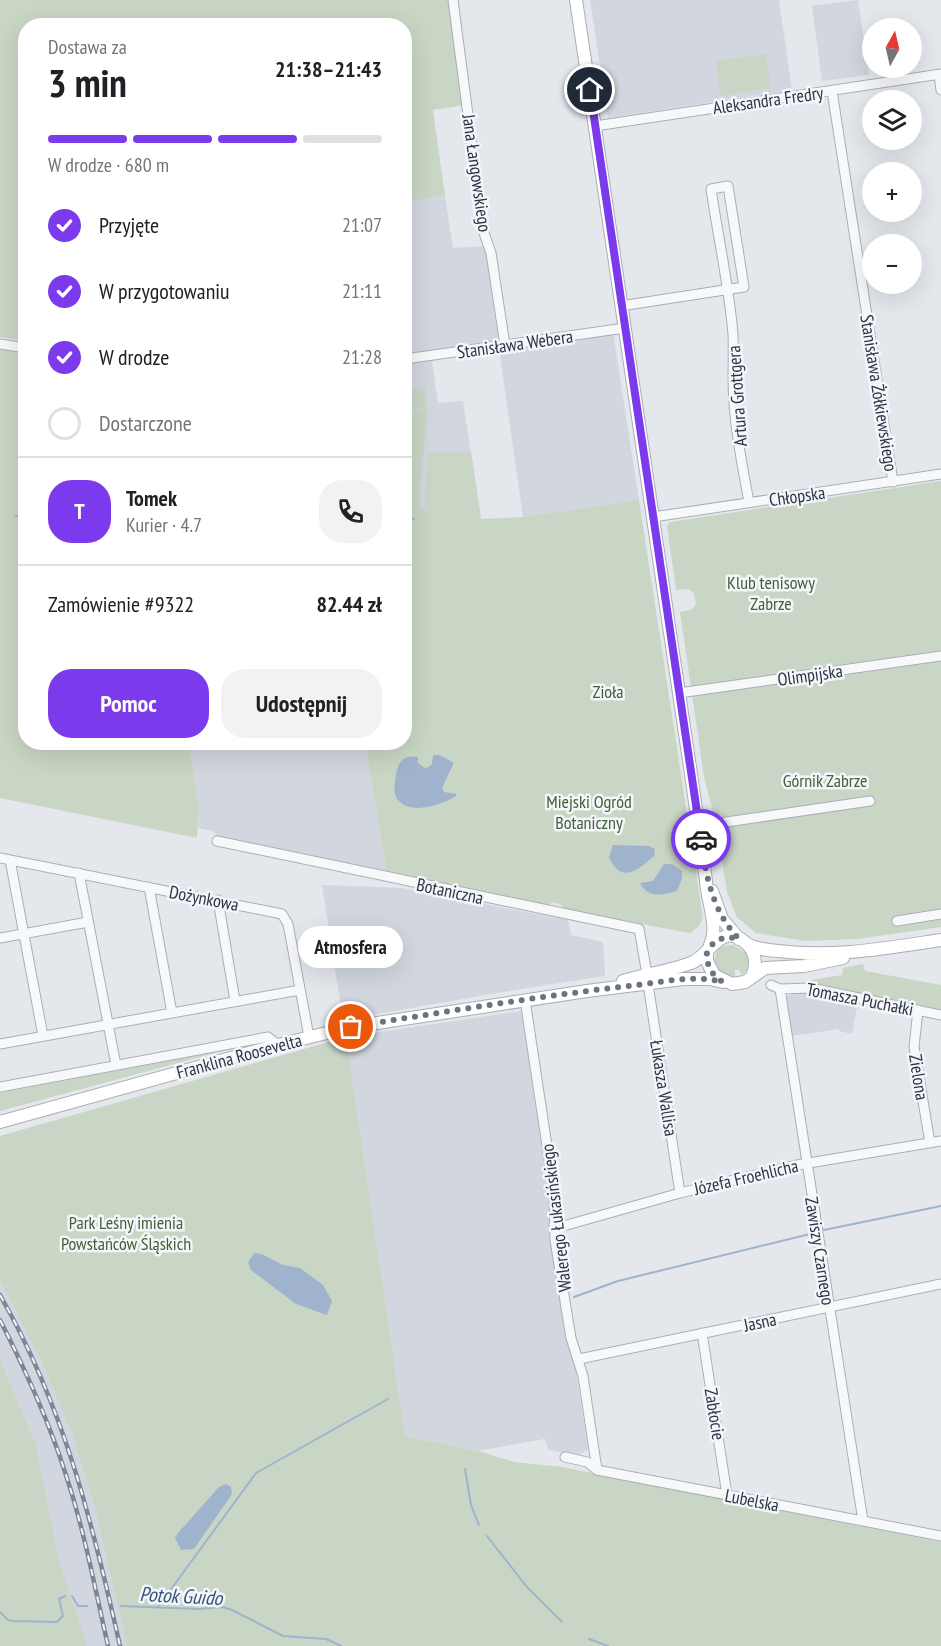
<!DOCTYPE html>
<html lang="pl">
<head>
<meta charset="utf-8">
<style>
	body { margin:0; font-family:"PT Sans Narrow",sans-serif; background:#f2f2f2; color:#202124; height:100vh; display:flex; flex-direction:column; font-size:22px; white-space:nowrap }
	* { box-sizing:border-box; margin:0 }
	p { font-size:20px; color:#757577 }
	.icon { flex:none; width:33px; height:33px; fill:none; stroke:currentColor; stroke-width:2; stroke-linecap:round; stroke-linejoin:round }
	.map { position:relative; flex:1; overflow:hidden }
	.details { position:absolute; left:18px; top:18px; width:394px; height:732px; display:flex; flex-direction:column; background:#fff; border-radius:24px; box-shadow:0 6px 24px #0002 }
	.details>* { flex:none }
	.needle { width:39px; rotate:8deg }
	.tools { position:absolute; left:862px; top:18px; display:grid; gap:12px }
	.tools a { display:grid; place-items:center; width:60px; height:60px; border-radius:50%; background:#fff; box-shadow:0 6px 24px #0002; font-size:30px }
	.pin { position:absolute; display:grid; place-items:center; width:51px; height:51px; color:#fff; margin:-26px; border:3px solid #fff; border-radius:50%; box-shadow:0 2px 6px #0007 }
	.courier { position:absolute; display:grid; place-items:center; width:60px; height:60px; margin:-30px; border:4px solid #7c3aed; border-radius:50%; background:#fff; color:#222; box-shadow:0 2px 8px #0007 }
	.bubble { position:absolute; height:42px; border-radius:21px; background:#fff; box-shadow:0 6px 24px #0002; font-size:20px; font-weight:600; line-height:42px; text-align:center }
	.overview em { font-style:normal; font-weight:600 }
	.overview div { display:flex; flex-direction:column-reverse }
	.overview { display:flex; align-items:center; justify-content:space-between; height:102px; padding:0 30px }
	h1 { font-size:39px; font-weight:600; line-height:45px }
	.bar { display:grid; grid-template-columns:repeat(4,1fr); gap:9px 6px; align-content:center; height:72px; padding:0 30px }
	.bar i { height:8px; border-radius:4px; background:#e0e0e0 }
	.bar .active { background:#7c3aed }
	.bar p { grid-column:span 4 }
	.line { display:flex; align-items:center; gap:15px; padding:0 30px; border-top:2px solid #e0e0e0 }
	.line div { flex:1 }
	.round { display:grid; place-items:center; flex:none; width:63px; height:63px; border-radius:24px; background:#f2f2f2 }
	ol { padding:0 30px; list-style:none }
	li { display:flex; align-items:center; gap:18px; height:66px }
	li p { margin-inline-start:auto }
	li .icon { padding:6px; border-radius:50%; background:#7c3aed; color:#fff; stroke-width:4 }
	li:last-child { color:#757577 }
	li i { width:33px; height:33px; border:3px solid #e0e0e0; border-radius:50% }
	.primary-button { display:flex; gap:12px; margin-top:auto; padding:12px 30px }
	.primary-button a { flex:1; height:69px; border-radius:24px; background:#7c3aed; color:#fff; font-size:24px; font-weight:600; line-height:69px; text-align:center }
	.primary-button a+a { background:#f2f2f2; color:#202124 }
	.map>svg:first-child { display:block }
</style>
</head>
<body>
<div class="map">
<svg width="941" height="1646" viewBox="0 0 941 1646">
	<rect width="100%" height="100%" fill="#e4e7ec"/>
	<!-- built -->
	<path fill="#d2d6de" d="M590 0H779L792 90 608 118Z
		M858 0 869 75 822 81 812 6Z
		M445 196 453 248 487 246 503 342 405 355V202Z
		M613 333 639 500 523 517 499 349Z
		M437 357 432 362 438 403 463 401 481 519 405 509V363Z
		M189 743H365L387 875 220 839 213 831 198 828 199 809Z
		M322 885 402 888 568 920 571 935 603 942 605 976 515 990 343 1020Z
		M806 992 858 1002 852 1034 839 1031V1029L792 1036 786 996Z
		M521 1011 588 1449 579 1455 549 1450 544 1439 478 1451 405 1436 346 1037Z
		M0 1280 43 1365 72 1434 95 1508 127 1646H87L59 1560 36 1444 0 1359Z"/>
	<!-- green -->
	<path fill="#c9d6c5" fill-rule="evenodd" d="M0 0H449L465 105 433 110 445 196 405 202V26H26L25 341 0 337Z
		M766 54 771 88 721 96 716 61Z
		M0 349 25 352 26 742 189 743 199 809 197 838 0 798Z
		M405 363H408L412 390 426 388V405L405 414Z
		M427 408C427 442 418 475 420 509H425L428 453 471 452 481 519 523 517 639 500 703 918 699 926 690 933 566 910C559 902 555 901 545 906L387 875 365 743 405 742V699L410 701V695L405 684V416Z
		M941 481V927L857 939 805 941 756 933 737 917 727 892 716 823 704 777 680 612 691 610 696 604 694 593 688 589 676 590 667 526 670 522Z
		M733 945 749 954V969L742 975 739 970H735V977L717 972C712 957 715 944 733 945Z
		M863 964 865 971 941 985V1011L808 985 811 980 842 975 843 968Z
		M346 1037 405 1436 478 1451 514 1462 562 1467 941 1542V1646H127L95 1508 72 1434 43 1365 0 1280V1136ZM262 1254 283 1265 309 1308 296 1304 289 1297Z
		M246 1046 215 1053 0 1111V1093Z
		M0 1359 36 1444 59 1560 87 1646H0Z"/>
	<!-- water -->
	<path fill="#9fb4cc" d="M433 755H439L453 762V765L442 788 444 792 456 794V796C442 805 407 817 396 797 394 793 394 788 395 783 396 769 399 753 418 757V763L425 768 429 767 432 764Z
		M613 845 649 846 655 849 654 856C638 870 621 885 609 857Z
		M664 864H672L682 871V879L677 891C663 895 648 899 640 883L653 881Z
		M254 1253 262 1254 283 1265 300 1268 323 1285 332 1301 327 1315 296 1304 251 1270 248 1262Z
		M226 1484 231 1487 232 1494 194 1549 181 1550 175 1538 178 1533 219 1487Z"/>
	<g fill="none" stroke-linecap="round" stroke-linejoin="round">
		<!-- stream -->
		<path stroke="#9fb4cc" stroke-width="2" d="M16 516 26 515
			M405 518 414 519
			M824 1230 941 1206
			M574 1297 618 1281 810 1234
			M465 1469 471 1505 479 1525
			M487 1536 527 1587 562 1622
			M72 1596 78 1606H87
			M121 1606 199 1609 222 1607 232 1610 283 1636 326 1639 341 1646
			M158 1607 256 1473 388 1399
			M0 1612 8 1620 14 1621 57 1622 63 1616 59 1599 65 1596
			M589 1639 608 1646"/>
		<defs>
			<path id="street" d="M453 0 483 230 491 253 505 345
				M939 75 941 90
				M832 91 893 482
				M595 126 941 74
				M622 306 627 305C666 299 705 293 744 287L728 186 711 189C718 237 729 286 733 334 734 357 732 380 734 403 736 436 743 470 749 502
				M0 344 26 348
				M405 359 625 328
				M653 517 941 474
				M679 693 941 656
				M713 824 870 801
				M217 841 639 929 647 974
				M0 858 282 914 288 924 309 1037
				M10 860 43 1036
				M79 873 116 1065
				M149 887 172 1013
				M218 900 235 1001
				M897 921 941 914
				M0 938 88 922
				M648 984 680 1193
				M771 985 780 989 863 1521
				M780 989 811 988 941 1015
				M525 1000 554 1192 555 1240 571 1338 583 1376 597 1470
				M918 1010 914 1047 930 1143
				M0 1044 300 990
				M0 1087 268 1037 278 1045
				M554 1225H567L680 1193 797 1165 941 1141
				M702 1333 727 1495
				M579 1359 941 1284
				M565 1457 587 1462 597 1470 941 1536"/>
			<path id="secondary" d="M576 0 691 774 706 881C707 901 719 926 710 945
				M712 891 722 919 739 939
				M747 944C756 949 767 950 778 951 833 958 887 948 941 940
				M707 951V961L714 975 732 984 745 982 765 968 804 966 843 958
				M623 981C645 974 670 971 691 963 711 956 722 917 749 946 757 956 756 966 752 977
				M0 1122 278 1045 351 1027 587 991 683 979H710L723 982"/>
		</defs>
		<!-- street casing -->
		<use href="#street" stroke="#a9aeb7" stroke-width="11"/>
		<!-- secondary casing -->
		<use href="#secondary" stroke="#a9aeb7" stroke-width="14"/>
		<!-- street -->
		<use href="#street" stroke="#f7f8fa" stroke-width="9"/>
		<!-- secondary -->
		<use href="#secondary" stroke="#fff" stroke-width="12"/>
		<defs>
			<path id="rail" d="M0 1295C64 1407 92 1521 120 1646
				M0 1320C25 1369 48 1419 65 1472 84 1529 95 1588 108 1646"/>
		</defs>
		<!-- rail casing -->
		<use href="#rail" stroke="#7d8696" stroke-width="4.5"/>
		<!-- rail -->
		<use href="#rail" stroke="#f4f6f9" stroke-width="2" stroke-dasharray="7" stroke-linecap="butt"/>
	</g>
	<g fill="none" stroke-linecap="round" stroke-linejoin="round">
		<!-- done -->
		<path stroke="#6c737f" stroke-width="6" stroke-dasharray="0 10.8" d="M351 1027C443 1012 535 997 628 986 659 983 692 974 723 982 711 975 706 965 707 951 715 939 725 935 739 939 712 911 706 876 701 839"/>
		<!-- route -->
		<path stroke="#7c3aed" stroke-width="8" d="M590 90 701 839"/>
	</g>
	<g text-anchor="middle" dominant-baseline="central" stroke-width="5" stroke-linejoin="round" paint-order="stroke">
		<!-- street labels -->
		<g font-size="18" fill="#2b3445" stroke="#f4f6f9">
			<text transform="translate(768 100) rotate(-8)">Aleksandra Fredry</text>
			<text transform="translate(477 173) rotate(82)">Jana Łangowskiego</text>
			<text transform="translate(515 344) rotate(-8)">Stanisława Webera</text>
			<text transform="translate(879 393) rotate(81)">Stanisława Żółkiewskiego</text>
			<text transform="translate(737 396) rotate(-94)">Artura Grottgera</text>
			<text transform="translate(797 496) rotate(-8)">Chłopska</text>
			<text transform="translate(810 675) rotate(-8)">Olimpijska</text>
			<text transform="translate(450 891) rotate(12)">Botaniczna</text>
			<text transform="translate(204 898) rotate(11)">Dożynkowa</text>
			<text transform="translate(860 999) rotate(11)">Tomasza Puchałki</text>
			<text transform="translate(239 1056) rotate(-15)">Franklina Roosevelta</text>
			<text transform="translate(919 1077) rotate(81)">Zielona</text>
			<text transform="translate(664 1088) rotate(81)">Łukasza Wallisa</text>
			<text transform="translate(746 1177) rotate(-13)">Józefa Froehlicha</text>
			<text transform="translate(556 1218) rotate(-97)">Walerego Łukasińskiego</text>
			<text transform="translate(820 1251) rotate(81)">Zawiszy Czarnego</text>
			<text transform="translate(760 1322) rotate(-12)">Jasna</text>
			<text transform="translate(715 1414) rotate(81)">Zabłocie</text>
			<text transform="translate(752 1500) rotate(11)">Lubelska</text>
		</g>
		<!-- park labels -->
		<g font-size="18" fill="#3f6138" stroke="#f4f6f9">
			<text x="771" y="582">Klub tenisowy<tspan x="771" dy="21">Zabrze</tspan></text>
			<text x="608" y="691">Zioła</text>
			<text x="825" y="780">Górnik Zabrze</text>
			<text x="589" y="801">Miejski Ogród<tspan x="589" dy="21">Botaniczny</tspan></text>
			<text x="126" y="1222">Park Leśny imienia<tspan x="126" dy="21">Powstańców Śląskich</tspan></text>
		</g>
		<!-- water labels -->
		<g font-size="20" font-style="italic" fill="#34527a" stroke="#f4f6f9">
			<text transform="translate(181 1596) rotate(3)">Potok Guido</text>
		</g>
	</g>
</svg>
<div class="tools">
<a><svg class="needle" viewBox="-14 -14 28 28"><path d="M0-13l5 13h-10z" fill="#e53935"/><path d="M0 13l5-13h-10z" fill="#757577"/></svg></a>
<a><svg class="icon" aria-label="layers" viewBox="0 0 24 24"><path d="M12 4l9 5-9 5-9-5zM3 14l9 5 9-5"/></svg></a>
<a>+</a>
<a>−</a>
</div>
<div class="pin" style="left:351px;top:1027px;background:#ea580c"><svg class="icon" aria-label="bag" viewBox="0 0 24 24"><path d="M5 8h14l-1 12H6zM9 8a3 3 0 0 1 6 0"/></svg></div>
<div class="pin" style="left:590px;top:90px;background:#1f2937"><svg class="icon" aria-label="home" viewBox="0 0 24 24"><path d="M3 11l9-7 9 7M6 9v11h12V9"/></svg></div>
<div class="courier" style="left:701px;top:839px"><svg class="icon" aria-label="car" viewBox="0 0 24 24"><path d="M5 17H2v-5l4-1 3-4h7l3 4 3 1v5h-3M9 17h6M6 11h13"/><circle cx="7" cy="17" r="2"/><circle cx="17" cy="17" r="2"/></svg></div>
<div class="bubble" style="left:298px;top:926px;width:105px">Atmosfera</div>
<section class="details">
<div class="overview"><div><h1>3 min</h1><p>Dostawa za</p></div><em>21:38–21:43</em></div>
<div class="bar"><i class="active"></i><i class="active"></i><i class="active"></i><i></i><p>W drodze · 680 m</p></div>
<ol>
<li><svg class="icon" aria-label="check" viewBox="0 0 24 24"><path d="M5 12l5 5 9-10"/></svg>Przyjęte<p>21:07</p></li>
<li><svg class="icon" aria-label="check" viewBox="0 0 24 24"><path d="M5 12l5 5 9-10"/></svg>W przygotowaniu<p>21:11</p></li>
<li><svg class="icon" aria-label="check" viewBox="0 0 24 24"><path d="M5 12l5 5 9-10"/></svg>W drodze<p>21:28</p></li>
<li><i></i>Dostarczone</li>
</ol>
<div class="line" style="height:108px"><b class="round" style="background:#7c3aed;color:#fff">T</b><div><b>Tomek</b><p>Kurier · 4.7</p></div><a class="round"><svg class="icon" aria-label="phone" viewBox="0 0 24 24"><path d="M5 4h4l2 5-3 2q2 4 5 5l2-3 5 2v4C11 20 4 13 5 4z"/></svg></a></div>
<div class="line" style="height:78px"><div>Zamówienie #9322</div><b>82.44 zł</b></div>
<div class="primary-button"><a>Pomoc</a><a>Udostępnij</a></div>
</section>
</div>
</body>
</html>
